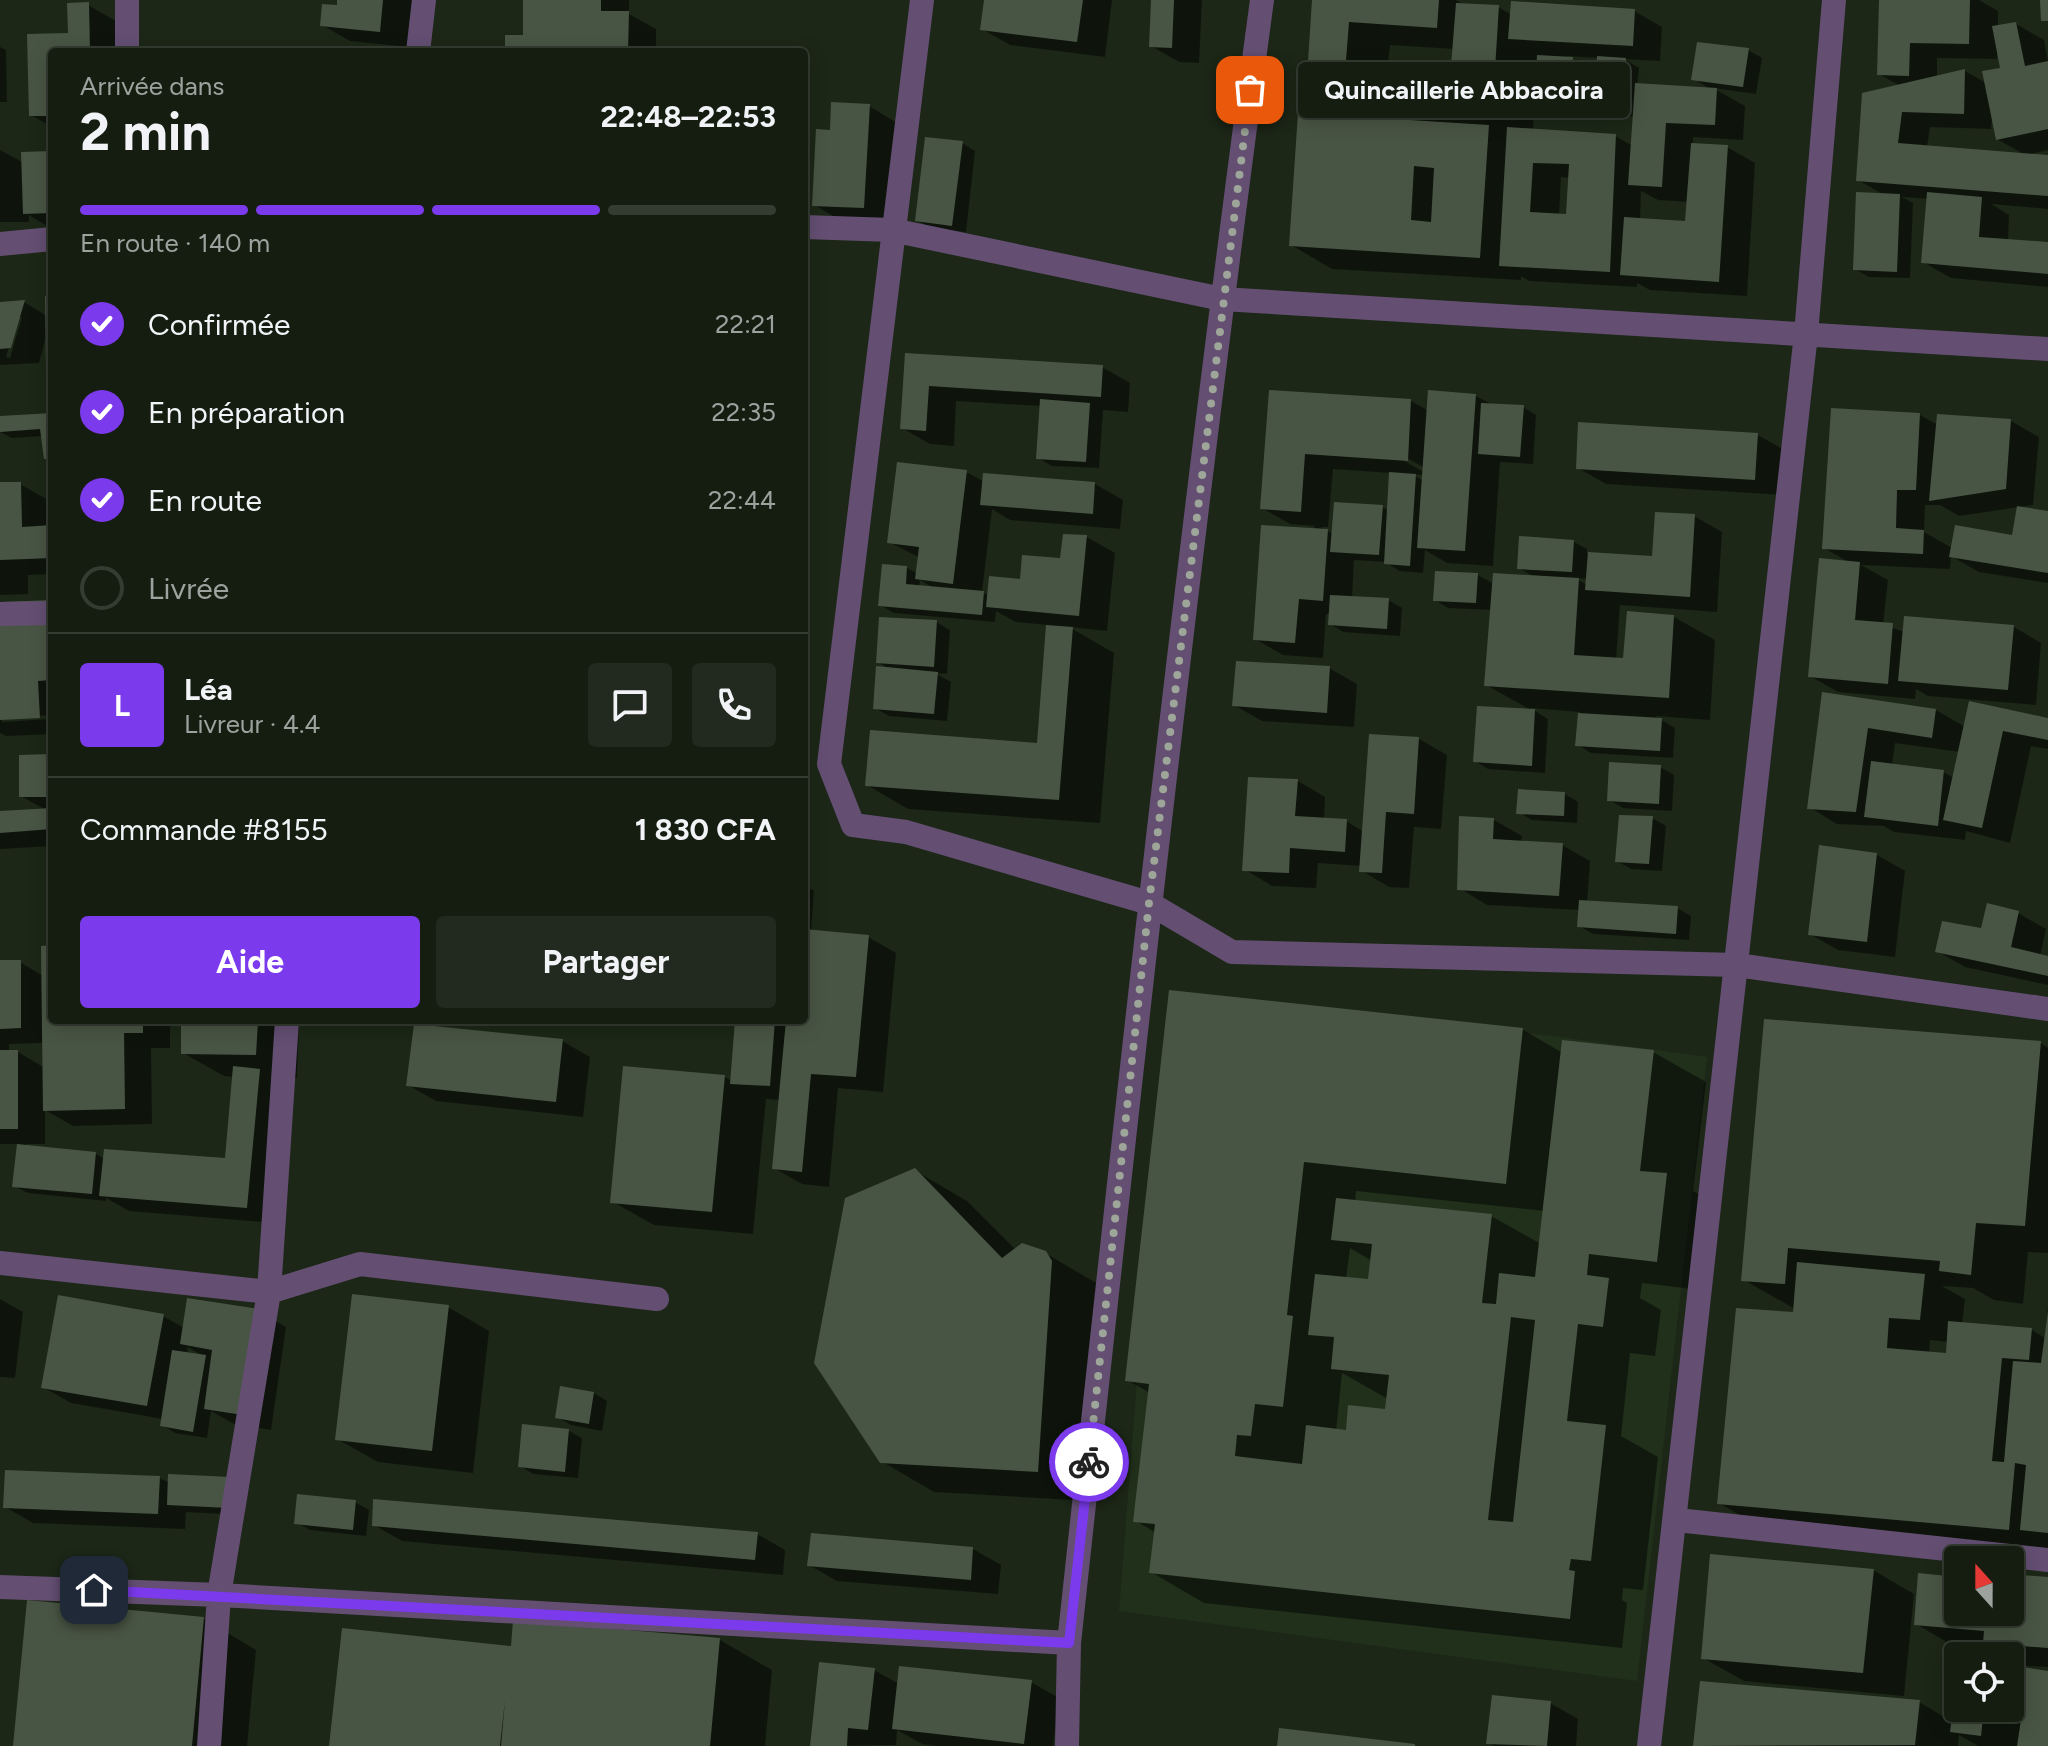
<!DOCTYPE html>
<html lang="fr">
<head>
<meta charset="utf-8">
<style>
	body { margin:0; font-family:Figtree,sans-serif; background:#222a1f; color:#f1f3f6; height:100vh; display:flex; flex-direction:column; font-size:30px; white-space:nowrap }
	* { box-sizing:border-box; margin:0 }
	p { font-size:26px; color:#9da29f }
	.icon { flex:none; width:44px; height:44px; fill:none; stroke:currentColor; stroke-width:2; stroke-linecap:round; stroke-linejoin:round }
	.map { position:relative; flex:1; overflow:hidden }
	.panel { position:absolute; left:48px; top:48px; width:760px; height:976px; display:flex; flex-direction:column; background:#151d11; border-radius:8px; box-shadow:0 4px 20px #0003,0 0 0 2px #343b31 }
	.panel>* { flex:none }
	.needle { width:52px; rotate:339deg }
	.controls { position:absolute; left:1944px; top:1546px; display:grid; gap:16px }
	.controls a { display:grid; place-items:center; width:80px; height:80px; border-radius:8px; background:#151d11; box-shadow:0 4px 20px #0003,0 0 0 2px #343b31; font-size:40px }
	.pin { position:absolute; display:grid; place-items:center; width:68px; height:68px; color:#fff; margin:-34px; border-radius:16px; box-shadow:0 4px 12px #0006 }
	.courier { position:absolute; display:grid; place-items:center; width:80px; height:80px; margin:-40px; border:6px solid #7c3aed; border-radius:50%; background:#fff; color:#222; box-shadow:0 2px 10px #0007 }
	.bubble { position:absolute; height:56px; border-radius:8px; background:#151d11; box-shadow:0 4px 20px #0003,0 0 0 2px #343b31; font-size:26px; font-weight:700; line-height:56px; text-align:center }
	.head em { font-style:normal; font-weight:700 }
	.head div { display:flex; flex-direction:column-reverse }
	.head { display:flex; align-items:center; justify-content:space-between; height:136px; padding:0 32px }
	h1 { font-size:52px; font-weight:700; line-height:60px }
	.bar { display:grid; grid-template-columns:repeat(4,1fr); gap:12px 8px; align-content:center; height:96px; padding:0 32px }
	.bar i { height:10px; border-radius:6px; background:#343b31 }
	.bar .current { background:#7c3aed }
	.bar p { grid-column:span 4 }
	.line { display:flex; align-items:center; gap:20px; padding:0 32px; border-top:2px solid #343b31 }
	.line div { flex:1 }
	.round { display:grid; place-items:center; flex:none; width:84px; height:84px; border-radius:8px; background:#222a1f }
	ol { padding:0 32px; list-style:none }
	li { display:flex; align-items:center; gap:24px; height:88px }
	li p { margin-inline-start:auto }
	li .icon { padding:8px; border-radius:50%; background:#7c3aed; color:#fff; stroke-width:4 }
	li:last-child { color:#9da29f }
	li i { width:44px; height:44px; border:4px solid #343b31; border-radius:50% }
	.cta { display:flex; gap:16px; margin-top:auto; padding:16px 32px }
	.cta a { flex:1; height:92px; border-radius:8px; background:#7c3aed; color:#fff; font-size:32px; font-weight:700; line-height:92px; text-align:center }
	.cta a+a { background:#222a1f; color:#f1f3f6 }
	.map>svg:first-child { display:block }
</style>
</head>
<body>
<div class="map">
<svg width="2048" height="1746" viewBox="0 0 2048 1746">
	<rect width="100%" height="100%" fill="#1c2717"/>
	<!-- built -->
	<path fill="#21301b" d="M1172 999 1553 1036 1707 1057 1637 1681 1119 1611 1166 1010Z"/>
	<!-- shadow -->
	<path fill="#0007" fill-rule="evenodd" d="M339 0H412L408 47 350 41 322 25 338 7Z
		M525 0H629V14L656 29V52H507L525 37Z
		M986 0H1112L1105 57 1010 45 982 29Z
		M1153 0H1202L1199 63 1179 62 1151 46Z
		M1314 0H1456L1465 5 1498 7 1512 15 1634 11 1662 27 1660 61 1624 59 1639 68 1637 85 1712 90 1694 79 1748 50 1762 58 1756 94 1713 88 1745 106 1743 140 1693 137V145L1727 147 1755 163 1747 296 1650 290 1637 283V287L1529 281 1521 276V280L1332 269 1291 245 1326 117 1307 106ZM1390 45 1455 49 1453 68 1388 64ZM1566 56 1599 58 1596 108 1609 115 1635 117 1633 146 1615 136 1533 131 1534 109 1549 118 1583 120 1586 67ZM1561 177 1571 178 1568 216H1559ZM1641 191 1658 200 1689 202 1687 223 1640 220Z
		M1881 0H1979L1998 11V27L2016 24 2044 40 2048 61V150L2027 155 2048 157V209L1991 204 2009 215 2008 241 2048 244V287L1951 278 1923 262 1928 199 1902 197 1913 203 1910 278 1869 277 1855 269 1884 195 1858 180 1900 86 1879 74ZM1997 51 2003 70 1986 83 1965 71 1937 77V58L1997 59ZM1992 118 1997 139 2027 156 1927 147 1930 127 1991 129Z
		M88 5 116 21 117 52H52V127L31 115 29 36 70 35Z
		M0 47 6 50 7 102H0Z
		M869 106 897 123 891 223 842 221 814 205 831 132Z
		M962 143 975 151 966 232 931 228 917 220Z
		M0 150 24 163 52 153V229L29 215V222H0Z
		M52 298V374L48 371 46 337 39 363 0 365V304L24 302 47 316ZM18 317H22L10 358 6 357Z
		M907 355 1102 367 1130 383 1128 412 1103 410 1099 468 1052 466 1038 458 1041 406 956 401 954 446 930 444 902 428Z
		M804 363 809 366 804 401Z
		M1271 392 1411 401 1429 411 1476 396 1493 405 1523 407 1536 415 1533 464 1500 462 1493 566 1447 563 1425 550 1423 573 1399 571 1386 562 1354 560 1352 598 1388 600 1402 608 1400 636 1343 632 1330 624 1331 614H1326L1323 658 1283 655 1255 639 1315 526 1290 524 1262 508ZM1400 454 1425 468V473L1398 457ZM1333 469 1391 473 1389 511 1382 507 1334 534 1320 527H1328ZM1411 474 1424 475V481L1420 479Z
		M52 415V461L46 458 43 436 12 438 0 432V418Z
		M1920 415 1938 425 2011 421 2039 437 2033 505 1959 516 1940 505H1925L1924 532 1952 548 2013 537 2048 513V583L1979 572 1951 556 1950 569 1861 565 1888 580 1883 625 1905 632 2014 627 2041 643 2036 705 1928 696 1916 689 1915 699 1838 692 1810 676 1850 563 1824 548Z
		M1758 435 1786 451 1783 495 1606 484 1578 468Z
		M966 472 985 482 1095 484 1123 500 1120 529 1010 520 992 509 982 592 989 596 1062 561 1087 537 1115 553 1107 631 1069 627 1114 653 1100 823 908 809 867 785 1039 745 1048 625 1016 622 996 611 995 622 894 613 880 605 907 568 918 574 920 558 889 542ZM920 580 935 589 919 587Z
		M0 484H20L48 500 52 574 28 575V594L0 595Z
		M1694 516 1722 532 1717 612 1620 605 1616 660H1625L1674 617 1715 640 1710 720 1655 716 1675 728 1673 758 1591 753 1578 745 1580 712 1530 708 1548 719 1545 773 1488 769 1475 761 1533 711 1486 685 1492 610 1448 608 1435 600 1478 575 1494 584 1536 578 1519 568 1574 542 1587 549V554L1654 558ZM1575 578 1588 579 1587 585Z
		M52 602V734L6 736 0 733V604ZM50 715V719L2 722V718Z
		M936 622 950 630 947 674 935 673 951 682 947 721 889 716 875 708 891 670 878 662Z
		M1329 668 1357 684 1354 727 1262 721 1234 705Z
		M1824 694 1936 710 1965 727 2048 720V749L2031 746 2010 843 1966 831 1965 840 1894 832 1884 826 1837 824 1809 807ZM1895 743 1960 752 1954 778 1943 772 1892 766Z
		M1419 739 1447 755 1441 829 1414 827 1409 888 1389 887 1362 871V866L1318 863 1316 888 1272 886 1244 869 1298 781 1325 797 1324 820 1346 821 1364 832Z
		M52 756V846L0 849V813L46 810 21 796Z
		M1660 767 1674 775 1672 811 1623 808 1609 800Z
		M1565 794 1578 802 1577 823 1532 820 1518 812Z
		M1652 818 1666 826 1662 871 1631 869 1617 861Z
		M1494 820 1522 836 1521 843 1562 845 1590 861 1587 903 1677 908 1691 916 1689 940 1593 934 1579 926 1580 910 1487 905 1459 888Z
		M1877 855 1905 871 1895 957 1838 950 1810 934Z
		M804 885 814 891 811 932 868 937 896 953 883 1092 838 1088 829 1187 802 1184 774 1168 781 1100 766 1099 753 1234 654 1225 613 1202 725 1077 732 1081 737 1020H804Z
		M2018 913 2046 929 2040 956 2048 958V985L1965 967 1937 951Z
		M52 947V1020H170V1048H151L152 1124 73 1126 45 1110V1144H26V1147L96 1154 104 1159 226 1161 234 1077 224 1076 183 1053V1020H299L297 1078 270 1077 287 1087 274 1223 129 1211 106 1198V1201L28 1193 14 1186 19 1144H0V962H20L43 976ZM44 1043 45 1068 18 1052H9V1044Z
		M1171 992 1523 1030 1563 1053 1653 1052 1706 1082 1693 1191 1719 1206 1709 1291 1642 1283 1640 1298 1661 1310 1655 1356 1630 1353 1621 1436 1658 1457 1643 1590 1623 1588 1622 1600 1627 1603 1622 1648 1204 1603 1151 1572 1156 1533 1136 1521 1150 1393 1127 1380ZM1356 1191 1545 1211 1541 1244 1491 1216 1355 1202ZM1350 1248 1372 1261 1370 1281 1346 1279ZM1342 1373 1388 1399 1386 1411 1348 1432 1336 1431Z
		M562 1041 590 1057 583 1117 436 1101 408 1085Z
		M2041 1043 2048 1048V1253L2028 1252 2023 1304 1994 1300 1973 1288 1942 1286 1965 1299 1962 1324 2032 1330 2045 1338 2048 1307V1552L1760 1527 1719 1503 1795 1315V1309L1744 1280ZM1930 1340 1949 1342 1948 1356 1929 1354Z
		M914 1170 967 1201 1016 1250 1045 1253 1098 1284 1090 1501 934 1492 881 1461Z
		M0 1299 23 1312 15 1378 0 1377Z
		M448 1307 489 1331 473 1473 378 1462 337 1439Z
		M258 1311 286 1327 271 1430 234 1424 211 1411 207 1438 175 1433 162 1425 163 1419 71 1403 43 1387 163 1316 184 1328ZM188 1347 205 1357 187 1354Z
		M594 1393 607 1401 602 1431 571 1425 557 1417Z
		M569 1431 582 1438 578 1478 533 1474 520 1466Z
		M159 1478 242 1515 186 1512 185 1529 33 1523 5 1507Z
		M355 1502 369 1510 366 1536 310 1530 296 1522Z
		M374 1525 757 1534 785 1550 783 1575 402 1541Z
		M973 1549 1001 1565 998 1594 837 1581 809 1565Z
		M1873 1570 1914 1594 1904 1696 1744 1681 1703 1658Z
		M2010 1576 2048 1579V1667L2027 1666 2002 1651 1957 1648 1916 1624 1958 1579V1612H2010Z
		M204 1619 256 1650 247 1746H15Z
		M720 1640 772 1670 765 1746H331L513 1648Z
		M2010 1667 2048 1673V1746H1978L1959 1735 1958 1746H1695L1701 1683 1919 1702 1953 1722 1958 1689V1708H2010Z
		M874 1670 899 1684 1031 1682 1059 1698 1053 1746H937L922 1744 897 1730 896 1745 812 1746Z
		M1550 1703 1578 1719 1576 1746H1494L1489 1743Z"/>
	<!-- building -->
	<path fill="#495544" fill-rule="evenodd" d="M337 0H383L380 32 320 26 322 4 337 5Z
		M523 0H601V11H629L628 52H505V35H523Z
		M984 0H1083L1077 42 980 30Z
		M1151 0H1174L1172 48 1149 47Z
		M1312 0H1439L1437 28 1349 22 1346 60 1451 66 1456 3 1499 5 1492 118 1305 107Z
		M1879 0H1970L1969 44 1910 43 1909 76 1877 75Z
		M2040 0H2048V21H2041Z
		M1511 1 1635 9 1633 46 1508 39Z
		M89 2 90 52H52V116H29L27 34 68 33 67 3Z
		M2016 22 2025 66 2048 61V129L1996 140 1982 71 2000 68 1992 26Z
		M1697 42 1749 48 1743 87 1691 80Z
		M1537 55 1573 57 1570 113 1534 111Z
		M1597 56 1626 58 1622 111 1594 109Z
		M1965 69 1964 114 1902 112 1898 143 2048 155V196L1856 181 1862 93Z
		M1635 83 1717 88 1715 125 1666 123 1662 187 1628 185Z
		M831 102 870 104 864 208 812 206 816 129 830 130Z
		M1298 113 1489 125 1480 258 1289 246ZM1414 166 1434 168 1431 222 1411 220Z
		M1507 127 1616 134 1610 272 1499 266ZM1533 163 1569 164 1566 214 1530 212Z
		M925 137 963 141 952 226 915 221Z
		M1691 143 1728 145 1719 282 1620 275 1624 217 1685 221Z
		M52 151V213L23 214 21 152Z
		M1856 192 1900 194 1897 272 1853 270Z
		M1927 192 1982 197 1979 237 2048 242V274L1921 263Z
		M45 296H52V372H46Z
		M25 300 11 348 0 349V302Z
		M905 353 1103 365 1101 397 929 386 926 431 900 429Z
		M1269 390 1411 399 1408 461 1305 454 1301 512 1260 509Z
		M1428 390 1476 394 1465 551 1417 548Z
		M1040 399 1090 403 1086 462 1036 459Z
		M1481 403 1524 405 1520 457 1478 454Z
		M1831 408 1920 413 1916 490H1897L1896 528 1924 530 1923 554 1822 549Z
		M52 413V459H44L40 429 0 432V416Z
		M1937 414 2011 419 2006 489 1929 501Z
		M1578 422 1758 433 1755 480 1576 469Z
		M897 462 967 470 953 584 915 579 919 547 887 543Z
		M1389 472 1416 474 1410 566 1384 564Z
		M983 473 1095 482 1093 514 980 505Z
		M0 482H21L22 527 52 525V558L0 560Z
		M1334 502 1383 505 1379 555 1330 552Z
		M2017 506 2048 511V573L1949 557 1955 525 2012 535Z
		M1655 512 1695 514 1690 597 1585 590 1588 552 1652 556Z
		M1261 525 1328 529 1323 601 1299 599 1295 643 1253 640Z
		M1063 534 1087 535 1079 616 986 607 989 576 1020 579 1022 555 1060 558Z
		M1519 536 1574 540 1572 572 1517 569Z
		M1819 558 1860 562 1855 620 1893 623 1888 684 1808 677Z
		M882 564 907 566 906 584 984 591 982 615 878 606Z
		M1435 571 1478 573 1476 603 1433 601Z
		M1493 573 1579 578 1574 655 1623 658 1627 611 1674 615 1669 698 1484 686Z
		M1330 595 1389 598 1387 629 1328 625Z
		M52 600V680L38 681 40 718 0 720V602Z
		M1904 616 2014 625 2008 690 1898 681Z
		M879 617 937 620 934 667 876 663Z
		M1046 625 1073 627 1059 800 865 786 870 730 1037 743Z
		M1236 661 1330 666 1327 713 1232 706Z
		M876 666 938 672 934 714 873 709Z
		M1822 692 1936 709 1932 738 1868 728 1856 812 1807 809Z
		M1969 701 2048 718V740L2003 731 1982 828 1943 820Z
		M1477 706 1535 709 1532 766 1473 762Z
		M1578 713 1662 718 1660 751 1575 746Z
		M1369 734 1419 737 1414 814 1386 812 1382 873 1359 872Z
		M52 754V797H19V755Z
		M1871 761 1944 770 1938 826 1864 817Z
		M1609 762 1661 765 1659 804 1607 801Z
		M1248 777 1298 779 1295 816 1347 819 1345 852 1290 848 1289 873 1242 871Z
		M1518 789 1565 792 1564 816 1516 814Z
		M52 808V829L0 833V811Z
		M1619 815 1653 816 1649 864 1615 862Z
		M1459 816 1494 818 1493 839 1563 843 1559 896 1457 890Z
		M1819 845 1877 853 1867 942 1808 935Z
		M1579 900 1678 906 1676 934 1577 927Z
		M1987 903 2019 911 2011 947 2048 956V976L1935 952 1942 921 1981 928Z
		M804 929 869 935 856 1077 811 1074 802 1172 772 1169 786 1020H804Z
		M52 945V1020H143V1033H124L125 1109 43 1111 41 946Z
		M0 960H21V1028L0 1029Z
		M1169 990 1523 1028 1506 1184 1304 1162 1287 1315 1293 1316 1283 1407 1255 1404 1251 1436 1237 1435 1235 1456 1302 1464 1306 1425 1346 1430 1348 1405 1385 1409 1389 1375 1331 1369 1334 1337 1308 1335 1315 1274 1368 1279 1372 1244 1331 1240 1336 1198 1492 1214 1482 1303 1496 1304 1499 1273 1535 1277 1562 1040 1654 1050 1640 1171 1667 1173 1657 1262 1589 1254 1587 1275 1609 1278 1603 1327 1578 1324 1567 1421 1606 1425 1591 1561 1571 1559 1569 1570 1575 1571 1570 1619 1149 1573 1155 1524 1133 1522 1149 1384 1125 1381ZM1511 1317 1535 1320 1513 1522 1488 1520Z
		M1764 1019 2041 1041 2025 1226 1976 1223 1971 1275 1939 1271 1940 1261 1788 1248 1785 1284 1741 1281Z
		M181 1020H258L256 1055 181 1054Z
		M735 1020H775L770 1086 730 1084Z
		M414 1024 563 1039 556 1102 406 1086Z
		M0 1050H18V1129H0Z
		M233 1066 260 1069 247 1208 99 1196 104 1149 225 1158Z
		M623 1066 725 1075 712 1212 610 1203Z
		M17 1144 96 1152 92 1194 12 1187Z
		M915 1168 1002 1258 1022 1243 1046 1251 1052 1261 1038 1472 880 1463 814 1363 845 1198Z
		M1797 1262 1925 1274 1920 1320 1889 1318 1887 1348 1946 1353 1948 1321 2032 1328 2029 1360 2002 1358 1992 1461 2004 1462 2013 1361 2041 1363 2048 1311V1533L2020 1530 2026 1465 2015 1463 2009 1530 1717 1504 1736 1308 1793 1312Z
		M352 1294 449 1305 432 1451 335 1440Z
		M58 1295 164 1314 147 1406 41 1388Z
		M187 1298 259 1309 243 1415 204 1409 212 1350 180 1344Z
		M172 1350 206 1355 193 1432 160 1426Z
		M560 1386 594 1392 589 1424 555 1418Z
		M522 1424 569 1429 565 1472 518 1467Z
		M5 1470 160 1476 158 1514 3 1508Z
		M168 1474 231 1477 229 1508 167 1505Z
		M297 1494 356 1500 353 1530 294 1524Z
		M373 1499 758 1532 755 1560 372 1526Z
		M811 1533 973 1547 971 1580 807 1566Z
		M1710 1554 1874 1569 1863 1673 1701 1659Z
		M1918 1573 1958 1577V1612H2010V1574L2048 1577V1648L1983 1643 1984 1631 1914 1625Z
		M27 1600 204 1617 192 1746H13Z
		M513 1620 720 1638 710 1746H501L505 1700 500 1746H329L342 1628 511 1646Z
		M819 1662 875 1668 868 1730 848 1728 847 1746H810Z
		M2010 1665 2048 1671V1746H2017L2022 1713 1999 1710 2010 1708Z
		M899 1666 1032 1680 1024 1744 892 1729Z
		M1700 1681 1920 1700 1915 1745 1693 1746Z
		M1956 1688 1958 1708H1984L1981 1736 1950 1732Z
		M1492 1695 1551 1701 1547 1746 1486 1744Z
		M1279 1728 1415 1744V1746H1277Z"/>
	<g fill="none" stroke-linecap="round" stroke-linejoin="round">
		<!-- minor -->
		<path stroke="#644f73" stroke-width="24" d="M922 0 829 764 853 825 906 832 1149 903 1232 952 1737 965 2048 1009
			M127 52V0
			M418 52 424 0
			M804 227 892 230 1222 299 2048 349
			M0 244 52 239
			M0 614 52 613
			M0 1263 269 1292 360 1264 657 1299
			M1677 1520 2048 1560
			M0 1587 219 1595 1069 1643
			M209 1746 219 1595 269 1292 287 1020
			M1067 1746 1069 1643C1128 1095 1188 547 1262 0
			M1649 1746 1806 334 1834 0"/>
	</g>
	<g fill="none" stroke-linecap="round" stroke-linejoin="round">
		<!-- done -->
		<path stroke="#9da699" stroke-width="8" stroke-dasharray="0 14.4" d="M1089 1462 1149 903 1250 90"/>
		<!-- route -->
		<path stroke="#7c3aed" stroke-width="10" d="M94 1590 1069 1643 1089 1462"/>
	</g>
</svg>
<div class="controls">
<a><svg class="needle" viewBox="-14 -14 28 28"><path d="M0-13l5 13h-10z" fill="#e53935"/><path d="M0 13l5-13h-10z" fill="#9da29f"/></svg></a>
<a><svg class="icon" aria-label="locate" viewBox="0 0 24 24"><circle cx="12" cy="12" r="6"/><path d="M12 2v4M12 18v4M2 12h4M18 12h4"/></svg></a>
</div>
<div class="pin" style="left:1250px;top:90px;background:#ea580c"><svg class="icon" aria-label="bag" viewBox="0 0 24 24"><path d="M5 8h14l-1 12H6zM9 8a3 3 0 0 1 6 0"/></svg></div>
<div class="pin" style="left:94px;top:1590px;background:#1f2937"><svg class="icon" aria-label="home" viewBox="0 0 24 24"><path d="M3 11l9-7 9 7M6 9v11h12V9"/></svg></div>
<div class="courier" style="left:1089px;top:1462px"><svg class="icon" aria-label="bike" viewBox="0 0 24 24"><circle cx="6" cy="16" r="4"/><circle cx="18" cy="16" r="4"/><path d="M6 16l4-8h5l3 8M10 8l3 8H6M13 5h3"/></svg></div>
<div class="bubble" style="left:1298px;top:62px;width:332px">Quincaillerie Abbacoira</div>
<section class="panel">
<div class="head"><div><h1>2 min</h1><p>Arrivée dans</p></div><em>22:48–22:53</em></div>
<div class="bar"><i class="current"></i><i class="current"></i><i class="current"></i><i></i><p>En route · 140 m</p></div>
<ol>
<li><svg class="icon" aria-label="check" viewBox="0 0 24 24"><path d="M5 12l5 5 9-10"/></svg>Confirmée<p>22:21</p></li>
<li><svg class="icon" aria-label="check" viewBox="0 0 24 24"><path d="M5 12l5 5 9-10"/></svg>En préparation<p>22:35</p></li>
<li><svg class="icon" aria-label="check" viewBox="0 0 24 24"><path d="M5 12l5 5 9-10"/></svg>En route<p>22:44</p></li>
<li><i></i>Livrée</li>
</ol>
<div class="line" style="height:144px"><b class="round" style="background:#7c3aed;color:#fff">L</b><div><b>Léa</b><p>Livreur · 4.4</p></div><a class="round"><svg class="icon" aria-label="chat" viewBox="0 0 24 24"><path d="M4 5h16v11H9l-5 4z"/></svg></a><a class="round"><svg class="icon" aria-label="phone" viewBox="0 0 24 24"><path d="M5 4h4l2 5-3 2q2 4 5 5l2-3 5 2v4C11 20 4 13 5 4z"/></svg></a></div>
<div class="line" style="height:104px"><div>Commande #8155</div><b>1 830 CFA</b></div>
<div class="cta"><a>Aide</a><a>Partager</a></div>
</section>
</div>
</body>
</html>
